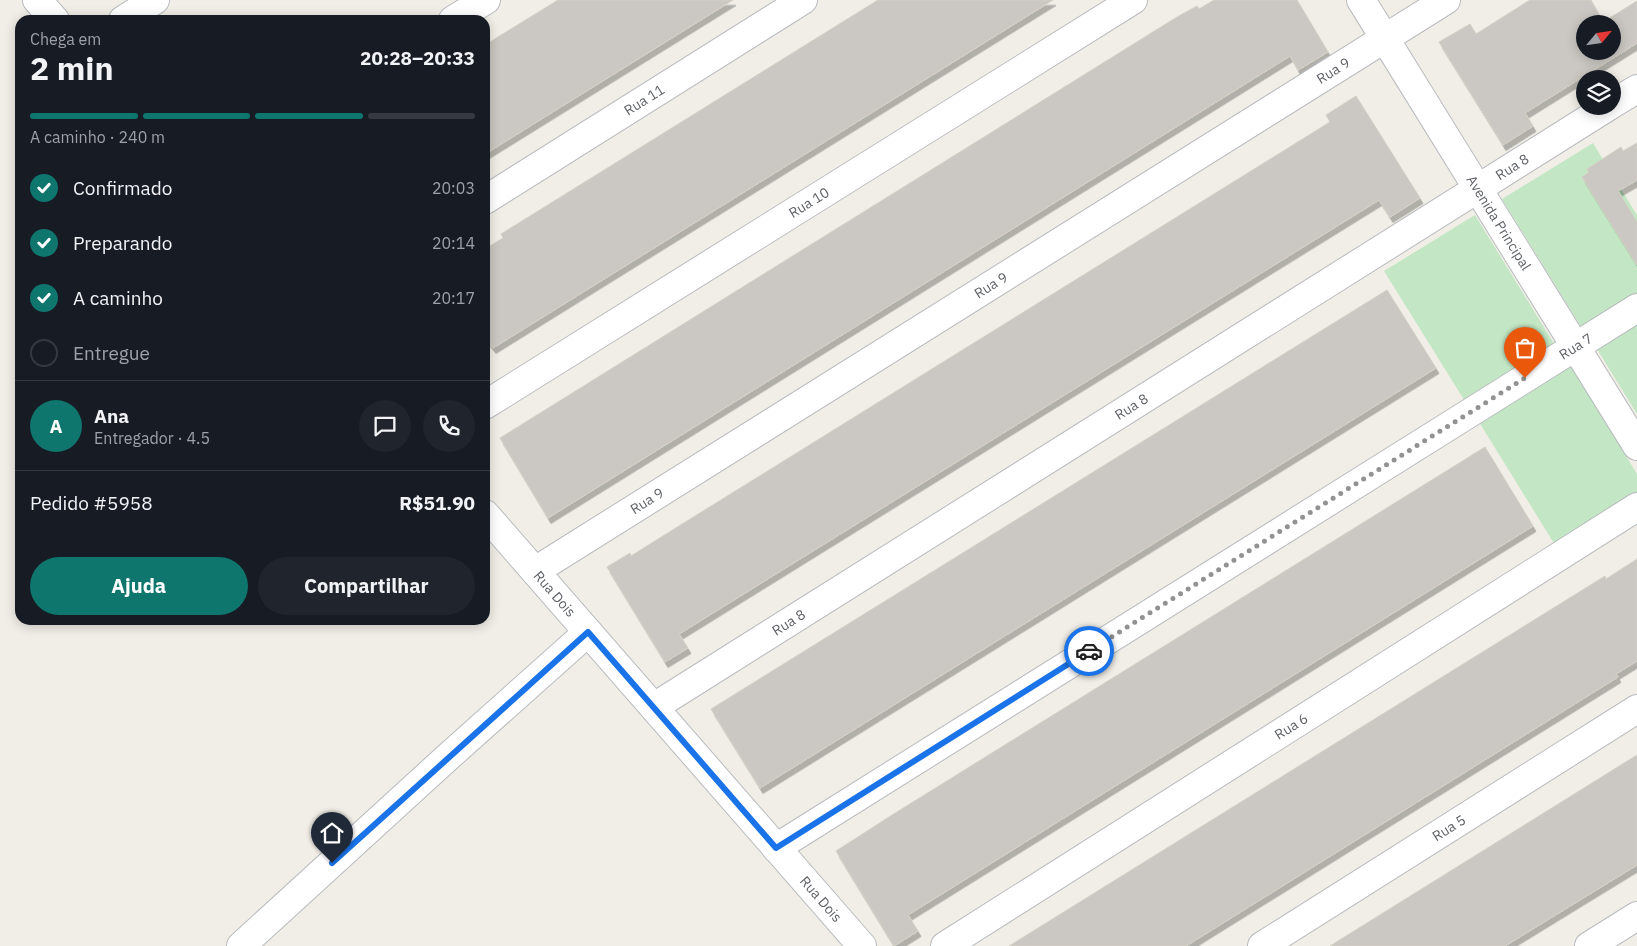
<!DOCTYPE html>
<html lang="pt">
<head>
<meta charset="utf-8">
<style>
	body { margin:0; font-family:"IBM Plex Sans",sans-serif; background:#20242c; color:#f1f3f6; height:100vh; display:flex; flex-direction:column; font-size:19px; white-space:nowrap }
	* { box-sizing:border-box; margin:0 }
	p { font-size:16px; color:#9ea1a6 }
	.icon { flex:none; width:28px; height:28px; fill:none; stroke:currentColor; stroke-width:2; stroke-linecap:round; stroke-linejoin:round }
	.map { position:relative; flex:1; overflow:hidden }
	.side { position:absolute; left:15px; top:15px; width:475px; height:610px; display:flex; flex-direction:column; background:#171b24; border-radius:15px; box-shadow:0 2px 12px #0003 }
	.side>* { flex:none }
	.needle { width:32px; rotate:61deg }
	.controls { position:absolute; left:1576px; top:15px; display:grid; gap:10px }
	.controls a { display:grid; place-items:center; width:45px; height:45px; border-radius:50%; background:#171b24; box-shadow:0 2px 12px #0003; font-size:25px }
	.pin { position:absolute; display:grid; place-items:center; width:42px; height:42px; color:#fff; margin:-51px -21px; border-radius:50% 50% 50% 0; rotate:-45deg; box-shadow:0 0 5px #0007 }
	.pin .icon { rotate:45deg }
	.courier { position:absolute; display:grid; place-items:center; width:50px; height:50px; margin:-25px; border:4px solid #1a73e8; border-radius:50%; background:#fff; color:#222; box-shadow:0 1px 6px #0007 }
	.headline em { font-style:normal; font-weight:700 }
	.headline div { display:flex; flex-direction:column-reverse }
	.headline { display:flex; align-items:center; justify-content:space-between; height:85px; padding:0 15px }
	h1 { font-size:32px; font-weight:700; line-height:38px }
	.bar { display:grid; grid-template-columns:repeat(4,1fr); gap:8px 5px; align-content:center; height:60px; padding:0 15px }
	.bar i { height:6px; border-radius:4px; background:#363941 }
	.bar .active { background:#0f766e }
	.bar p { grid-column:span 4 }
	.line { display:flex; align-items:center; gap:12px; padding:0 15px; border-top:1px solid #363941 }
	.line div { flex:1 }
	.round { display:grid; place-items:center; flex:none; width:52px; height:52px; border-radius:26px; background:#20242c }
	ol { padding:0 15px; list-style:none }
	li { display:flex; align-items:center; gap:15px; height:55px }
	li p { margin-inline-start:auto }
	li .icon { padding:5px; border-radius:50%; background:#0f766e; color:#fff; stroke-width:4 }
	li:last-child { color:#9ea1a6 }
	li i { width:28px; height:28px; border:2px solid #363941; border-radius:50% }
	.action { display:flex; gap:10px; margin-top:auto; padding:10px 15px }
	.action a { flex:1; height:58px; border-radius:30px; background:#0f766e; color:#fff; font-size:20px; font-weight:700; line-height:58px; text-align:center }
	.action a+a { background:#20242c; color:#f1f3f6 }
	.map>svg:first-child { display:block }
</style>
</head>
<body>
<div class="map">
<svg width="1637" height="946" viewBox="0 0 1637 946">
	<defs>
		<filter id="shadow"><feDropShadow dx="3" dy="5.5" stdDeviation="0" flood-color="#0004"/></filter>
	</defs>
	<rect width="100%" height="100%" fill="#f0eee6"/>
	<!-- green -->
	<path fill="#c3e7c4" d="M1593 143 1637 215V297L1583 330 1502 199Z
		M1475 215 1556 347 1466 403 1384 271Z
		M1637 324V414L1597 349Z
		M1570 365 1637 474V505L1560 553 1479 422Z"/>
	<!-- building -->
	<path fill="#cbc8c3" stroke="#d4d0c4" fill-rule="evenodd" filter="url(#shadow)" d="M558 0H733L485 154V45Z
		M878 0H1053L493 348 485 338V249L503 238 501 234Z
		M1214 0H1297L1328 52 1298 70 1290 56 548 518 500 438 1177 17 1197 6 1199 9Z
		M1530 0H1591L1603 22 1637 1V43L1525 113 1533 126 1503 145 1439 42 1470 24 1476 34ZM1585 24H1612V51H1585Z
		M1356 96 1420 198 1390 217 1379 200 679 634 688 648 665 662 607 567 630 553 631 556 658 539 1309 135 1330 122 1326 115Z
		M1637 143V180L1618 191 1637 222V265L1582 177 1589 172 1587 169 1621 147 1623 151Z
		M1387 290 1436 368 760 788 711 709Z
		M1485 447 1533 526 908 915 918 931 894 946 836 851 892 815Z
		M1637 559V661L1616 674 1618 677 1186 946H1009L1605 576 1606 579Z
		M1637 755V865L1505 946H1330Z"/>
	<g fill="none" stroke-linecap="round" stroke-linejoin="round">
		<defs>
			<g id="minor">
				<path d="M37 0 55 20"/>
				<path d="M123 20 155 0"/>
				<path d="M453 20 486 0"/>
				<path d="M1612 104 1637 89"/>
				<path id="s1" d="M485 200 803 0"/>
				<path id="s2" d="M485 405 1133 0"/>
				<path id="s3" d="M485 514 862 946"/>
				<path id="s4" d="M535 571 1446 0"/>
				<path id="s5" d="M654 707 1609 106"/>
				<path id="s6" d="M776 848 1637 308"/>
				<path d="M241 946 449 756 588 632"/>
				<path id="s7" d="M945 946 1637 507"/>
				<path id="s8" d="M1262 946 1637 709"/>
				<path d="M1589 946 1637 916"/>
			</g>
			<g id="tertiary">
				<path id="s9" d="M1361 0 1637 446"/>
			</g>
		</defs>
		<!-- minor casing -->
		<use href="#minor" stroke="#b8bbbf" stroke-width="30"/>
		<!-- tertiary casing -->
		<use href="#tertiary" stroke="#b8bbbf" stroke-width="30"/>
		<!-- minor -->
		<use href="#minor" stroke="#fff" stroke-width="28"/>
		<!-- tertiary -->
		<use href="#tertiary" stroke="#fff" stroke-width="28"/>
	</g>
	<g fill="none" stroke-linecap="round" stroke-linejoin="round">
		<!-- done -->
		<path stroke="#919293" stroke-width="5" stroke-dasharray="0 9" d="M1089 651 1525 378"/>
		<!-- route -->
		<path stroke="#1a73e8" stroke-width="6" d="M332 863 588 632 776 848 1089 651"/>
	</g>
	<g text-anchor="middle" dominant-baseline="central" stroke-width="5" stroke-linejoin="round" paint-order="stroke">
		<!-- street labels -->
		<g font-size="14" fill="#5e6166" stroke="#fff">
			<text stroke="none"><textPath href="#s4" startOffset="942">Rua 9</textPath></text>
			<text stroke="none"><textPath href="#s1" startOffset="188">Rua 11</textPath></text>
			<text stroke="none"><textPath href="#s5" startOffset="1014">Rua 8</textPath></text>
			<text stroke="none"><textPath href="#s2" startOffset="382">Rua 10</textPath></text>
			<text stroke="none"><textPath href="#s9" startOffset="262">Avenida Principal</textPath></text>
			<text stroke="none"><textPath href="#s4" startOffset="538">Rua 9</textPath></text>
			<text stroke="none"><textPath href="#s6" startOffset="944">Rua 7</textPath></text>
			<text stroke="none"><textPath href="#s5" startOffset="564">Rua 8</textPath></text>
			<text stroke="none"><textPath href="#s4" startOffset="132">Rua 9</textPath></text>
			<text stroke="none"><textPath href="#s3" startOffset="106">Rua Dois</textPath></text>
			<text stroke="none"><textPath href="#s5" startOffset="159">Rua 8</textPath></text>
			<text stroke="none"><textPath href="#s7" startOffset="410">Rua 6</textPath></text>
			<text stroke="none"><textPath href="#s8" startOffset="221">Rua 5</textPath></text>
			<text stroke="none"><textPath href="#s3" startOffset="511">Rua Dois</textPath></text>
		</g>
	</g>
</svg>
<div class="controls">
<a><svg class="needle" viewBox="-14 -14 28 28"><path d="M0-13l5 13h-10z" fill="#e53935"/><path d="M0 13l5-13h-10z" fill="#9ea1a6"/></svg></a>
<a><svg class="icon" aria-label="layers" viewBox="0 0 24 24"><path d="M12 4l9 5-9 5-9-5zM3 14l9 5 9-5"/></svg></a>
</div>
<div class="pin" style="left:1525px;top:378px;background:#ea580c"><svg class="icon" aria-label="bag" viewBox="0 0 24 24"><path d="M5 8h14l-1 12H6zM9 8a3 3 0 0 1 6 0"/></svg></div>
<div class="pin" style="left:332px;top:863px;background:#1f2937"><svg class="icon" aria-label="home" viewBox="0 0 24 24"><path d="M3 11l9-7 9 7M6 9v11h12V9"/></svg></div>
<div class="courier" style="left:1089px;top:651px"><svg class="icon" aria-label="car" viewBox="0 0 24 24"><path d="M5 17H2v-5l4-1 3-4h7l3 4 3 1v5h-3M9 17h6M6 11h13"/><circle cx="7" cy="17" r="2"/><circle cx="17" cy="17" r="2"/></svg></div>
<section class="side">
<div class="headline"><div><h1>2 min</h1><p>Chega em</p></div><em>20:28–20:33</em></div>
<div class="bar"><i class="active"></i><i class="active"></i><i class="active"></i><i></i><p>A caminho · 240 m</p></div>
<ol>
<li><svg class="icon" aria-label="check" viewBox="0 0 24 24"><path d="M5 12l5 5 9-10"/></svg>Confirmado<p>20:03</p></li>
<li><svg class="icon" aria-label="check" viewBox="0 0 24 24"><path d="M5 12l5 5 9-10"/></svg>Preparando<p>20:14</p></li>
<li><svg class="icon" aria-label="check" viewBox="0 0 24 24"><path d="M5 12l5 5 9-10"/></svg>A caminho<p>20:17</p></li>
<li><i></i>Entregue</li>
</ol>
<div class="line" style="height:90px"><b class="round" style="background:#0f766e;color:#fff">A</b><div><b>Ana</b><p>Entregador · 4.5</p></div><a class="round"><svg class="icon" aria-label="chat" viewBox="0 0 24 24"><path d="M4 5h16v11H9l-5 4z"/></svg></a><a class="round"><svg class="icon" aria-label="phone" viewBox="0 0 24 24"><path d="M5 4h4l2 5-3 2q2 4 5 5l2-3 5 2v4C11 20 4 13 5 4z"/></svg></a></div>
<div class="line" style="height:65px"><div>Pedido #5958</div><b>R$51.90</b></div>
<div class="action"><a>Ajuda</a><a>Compartilhar</a></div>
</section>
</div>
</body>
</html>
